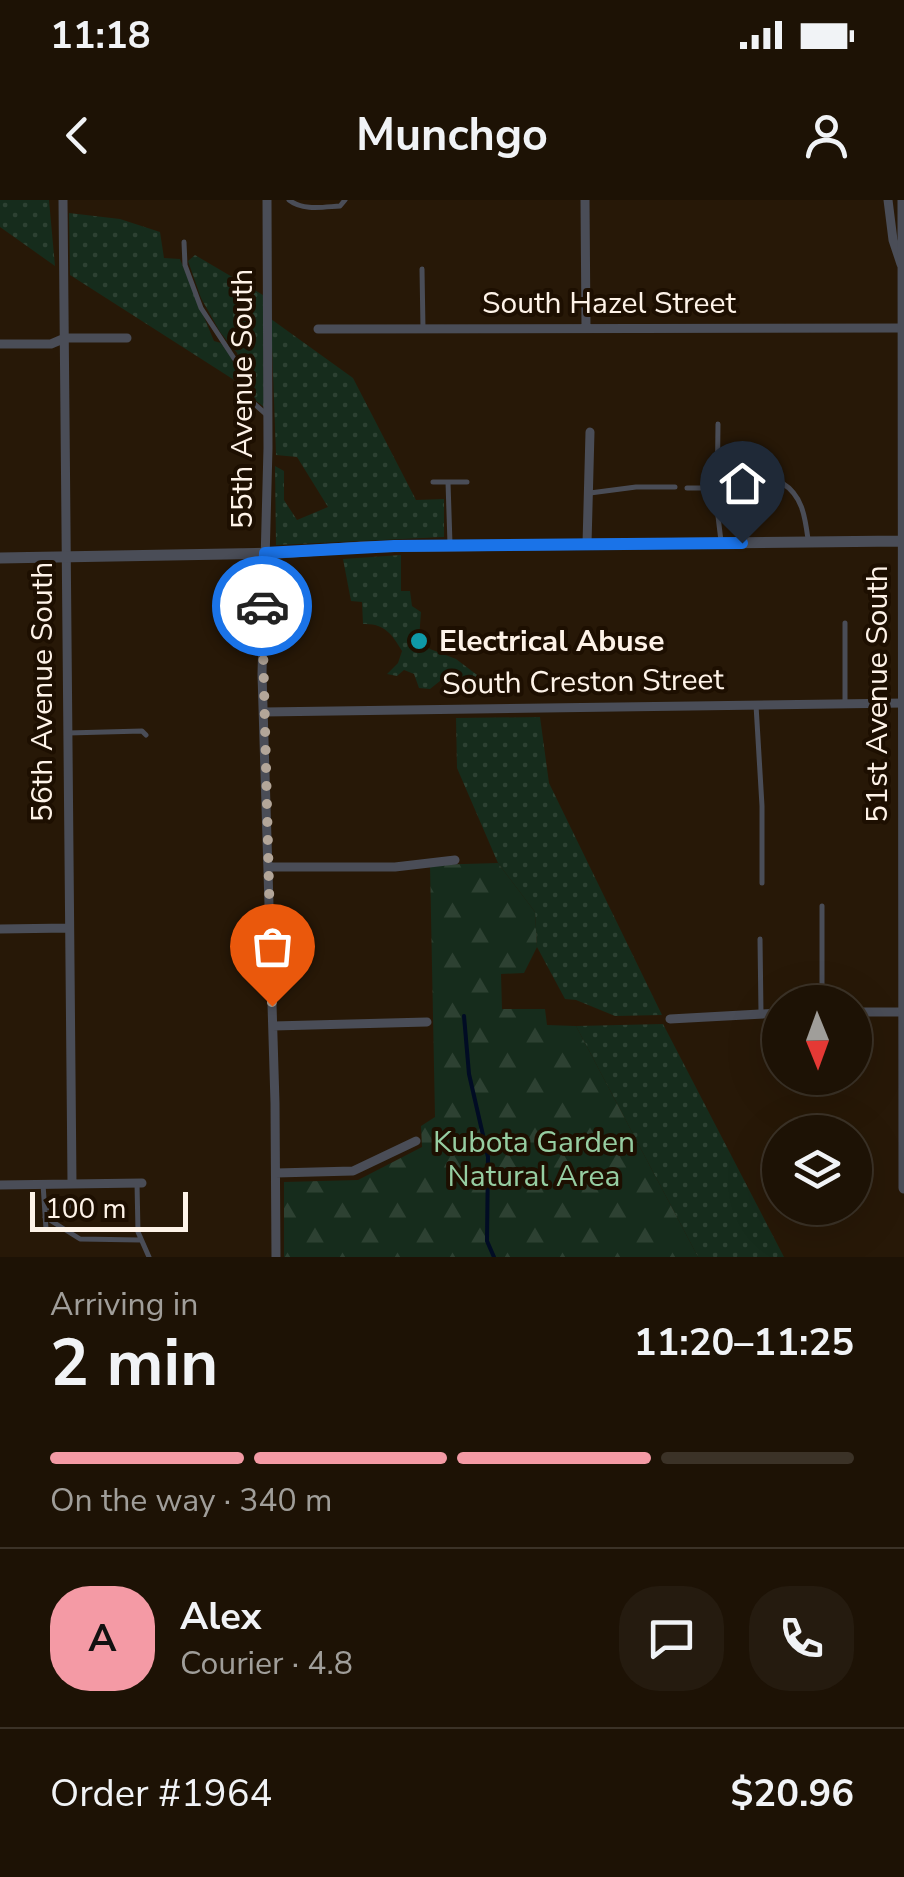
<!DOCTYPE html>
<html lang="en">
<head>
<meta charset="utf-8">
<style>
	body { margin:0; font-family:"Nunito Sans",sans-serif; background:#251b0f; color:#f1f3f6; height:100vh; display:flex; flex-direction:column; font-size:38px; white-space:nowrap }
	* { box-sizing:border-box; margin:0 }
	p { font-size:32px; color:#a09e9a }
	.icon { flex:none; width:55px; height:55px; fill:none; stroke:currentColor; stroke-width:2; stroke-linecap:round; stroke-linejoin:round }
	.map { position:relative; height:1057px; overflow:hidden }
	.side { display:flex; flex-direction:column; background:#1d1205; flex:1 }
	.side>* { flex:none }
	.needle { width:65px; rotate:179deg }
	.fabs { position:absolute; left:762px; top:785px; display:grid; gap:20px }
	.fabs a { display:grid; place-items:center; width:110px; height:110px; border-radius:50%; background:#1d1205; box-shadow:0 10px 40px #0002,0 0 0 2px #3b3227; font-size:50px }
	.scale { position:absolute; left:30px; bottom:25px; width:158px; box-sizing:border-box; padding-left:10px; border:5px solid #fef3e8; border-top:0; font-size:28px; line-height:35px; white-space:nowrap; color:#fef3e8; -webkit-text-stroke:8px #1d0f01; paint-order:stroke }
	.pin { position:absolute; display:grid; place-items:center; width:85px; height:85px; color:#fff; margin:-102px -42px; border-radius:50% 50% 50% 0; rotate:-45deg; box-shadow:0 0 10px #0007 }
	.pin .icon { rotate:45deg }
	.courier { position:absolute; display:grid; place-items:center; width:100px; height:100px; margin:-50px; border:8px solid #1a73e8; border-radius:50%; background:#fff; color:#222; box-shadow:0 2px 12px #0007 }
	.headline em { font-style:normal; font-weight:700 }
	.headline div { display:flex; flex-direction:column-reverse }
	.headline { display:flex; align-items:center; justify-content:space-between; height:170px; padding:0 50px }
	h1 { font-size:65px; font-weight:700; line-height:75px }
	.bar { display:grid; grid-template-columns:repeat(4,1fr); gap:15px 10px; align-content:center; height:120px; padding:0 50px }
	.bar i { height:12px; border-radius:8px; background:#3b3227 }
	.bar .on { background:#f49aa5 }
	.bar p { grid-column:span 4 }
	.line { display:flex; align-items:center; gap:25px; padding:0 50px; border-top:2px solid #3b3227 }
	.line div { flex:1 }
	.round { display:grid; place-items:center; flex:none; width:105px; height:105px; border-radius:40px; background:#251b0f }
	.status { display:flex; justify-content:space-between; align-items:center; height:70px; padding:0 50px; background:#1d1205; direction:ltr }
	.status svg { height:28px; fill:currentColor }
	header { display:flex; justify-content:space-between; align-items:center; height:130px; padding:0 50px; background:#1d1205; font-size:45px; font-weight:700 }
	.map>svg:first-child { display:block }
</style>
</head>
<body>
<div class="status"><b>11:18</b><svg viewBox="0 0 49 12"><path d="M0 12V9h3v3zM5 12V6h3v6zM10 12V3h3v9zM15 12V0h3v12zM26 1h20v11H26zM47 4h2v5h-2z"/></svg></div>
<header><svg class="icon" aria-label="back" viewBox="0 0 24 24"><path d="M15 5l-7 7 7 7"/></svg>Munchgo<svg class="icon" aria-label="person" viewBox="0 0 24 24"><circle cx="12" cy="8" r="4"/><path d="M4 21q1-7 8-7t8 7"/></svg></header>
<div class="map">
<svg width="904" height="1057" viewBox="0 0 904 1057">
	<defs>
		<pattern id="grass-dots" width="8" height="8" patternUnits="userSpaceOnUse" patternTransform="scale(2.5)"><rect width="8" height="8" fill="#162c1c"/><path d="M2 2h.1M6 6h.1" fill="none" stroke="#2d4132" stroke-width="1.8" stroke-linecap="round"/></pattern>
		<pattern id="forest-firs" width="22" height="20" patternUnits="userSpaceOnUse" patternTransform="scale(2.5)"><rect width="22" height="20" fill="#162c1c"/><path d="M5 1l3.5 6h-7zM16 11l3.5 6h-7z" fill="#2d4132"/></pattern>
	</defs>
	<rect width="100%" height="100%" fill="#271807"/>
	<!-- grass -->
	<path fill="url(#grass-dots)" d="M0 0H49L55 66 0 27Z
		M69 13 120 19 160 32 164 58 180 59 214 141 221 143 230 155 242 185 70 75Z
		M195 55 263 95 264 207 255 200 237 153 220 132 201 98 188 61Z
		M271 119 353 178 416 300 444 299V337L276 345 275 266 284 271V300L297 320 328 307 297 257 276 255Z
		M401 355V391H410L412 406 421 412 419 439 430 449 456 459 489 484 480 494H461L453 483 440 481 430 489 419 488 414 474 404 470 397 476 387 474 398 463 402 451C392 434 384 423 363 424L362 402 351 401 343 359Z
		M540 517 549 583 662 815 615 816 576 800 565 799 537 747 535 712 498 663 457 568 456 518Z
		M663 824 784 1057H698L576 826Z"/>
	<!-- forest -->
	<path fill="url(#forest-firs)" d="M498 663 535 712 537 747 524 773 501 774 502 809H545L547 825 576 826 698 1057H284V982L358 980 422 947 421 926 435 917 430 665Z"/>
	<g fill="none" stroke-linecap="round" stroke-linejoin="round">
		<!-- stream -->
		<path stroke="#010c24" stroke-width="4" d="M464 816 469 874 488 957 487 1041 494 1057"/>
		<!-- service -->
		<path stroke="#4a4d57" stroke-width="5" d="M289 0C303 11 323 7 340 6L345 0
			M184 42 185 65 201 108 241 169 251 201 267 215
			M422 69 423 129
			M718 224 717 308 721 341
			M433 282H467
			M448 282 450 344
			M782 283C802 295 805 316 808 339
			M687 288H719
			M590 293 636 287H675
			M845 423V503
			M756 505 762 606V683
			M68 533 142 531 146 535
			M760 739 761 813
			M822 802V706
			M137 983 138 1032 149 1057
			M43 984 46 1029
			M45 1008 71 1006
			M45 1017 80 1039 140 1040"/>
		<!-- minor -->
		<path stroke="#4a4d57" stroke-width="9" d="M63 0 72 983
			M267 0 268 248 262 474 275 903 276 1057
			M585 0 586 128
			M888 0 893 40 901 64
			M318 129 904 128
			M0 144H51L65 138H127
			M587 344 590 232
			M264 512 904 503
			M269 667H395L455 660
			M0 729 69 728
			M855 812H903
			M670 819 780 813
			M273 826 427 822
			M276 973 353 971 416 941
			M0 985 142 983"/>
		<!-- tertiary -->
		<path stroke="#4a4d57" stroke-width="11" d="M903 0 904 988
			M0 358 279 353 361 347 901 341"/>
	</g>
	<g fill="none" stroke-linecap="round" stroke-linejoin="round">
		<!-- done -->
		<path stroke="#b3a699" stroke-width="10" stroke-dasharray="0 18" d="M262 406 272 806"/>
		<!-- route -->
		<path stroke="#1a73e8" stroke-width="12" d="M262 406 265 353 394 346 742 343"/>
	</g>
	<!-- markers -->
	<circle fill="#0f9aa8" stroke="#1d0f01" stroke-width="4" cx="419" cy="441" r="10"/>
	<g text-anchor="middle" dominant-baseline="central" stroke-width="8" stroke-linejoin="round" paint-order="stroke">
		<!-- street labels -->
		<g font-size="30" fill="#fef3e8" stroke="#1d0f01">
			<text x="609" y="103">South Hazel Street</text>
			<text transform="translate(242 199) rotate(-90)">55th Avenue South</text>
			<text transform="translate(583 482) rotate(-1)">South Creston Street</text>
			<text transform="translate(42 492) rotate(-90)">56th Avenue South</text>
			<text transform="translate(877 494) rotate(-90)">51st Avenue South</text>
		</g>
		<!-- poi labels -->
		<g font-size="30" font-weight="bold" fill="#fef3e8" stroke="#1d0f01" text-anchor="start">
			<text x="439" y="441">Electrical Abuse</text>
		</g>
		<!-- park labels -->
		<g font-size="30" fill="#96cea2" stroke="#1d0f01">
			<text x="534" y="942">Kubota Garden<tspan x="534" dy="34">Natural Area</tspan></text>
		</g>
	</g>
</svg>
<div class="fabs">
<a><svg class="needle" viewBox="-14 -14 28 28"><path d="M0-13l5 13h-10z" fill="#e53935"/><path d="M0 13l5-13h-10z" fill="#a09e9a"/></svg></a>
<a><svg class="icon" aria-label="layers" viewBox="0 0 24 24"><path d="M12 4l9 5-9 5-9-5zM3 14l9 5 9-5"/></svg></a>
</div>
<div class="scale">100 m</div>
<div class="pin" style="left:272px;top:806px;background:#ea580c"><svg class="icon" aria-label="bag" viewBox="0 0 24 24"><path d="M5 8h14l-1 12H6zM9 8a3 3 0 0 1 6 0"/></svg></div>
<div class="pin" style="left:742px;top:343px;background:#1f2937"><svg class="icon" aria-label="home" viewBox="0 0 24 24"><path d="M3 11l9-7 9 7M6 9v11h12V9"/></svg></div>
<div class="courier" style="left:262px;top:406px"><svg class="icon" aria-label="car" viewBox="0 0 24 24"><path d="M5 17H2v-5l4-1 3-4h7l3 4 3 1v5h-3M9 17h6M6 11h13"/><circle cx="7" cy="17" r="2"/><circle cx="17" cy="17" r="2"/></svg></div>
</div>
<section class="side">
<div class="headline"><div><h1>2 min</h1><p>Arriving in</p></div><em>11:20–11:25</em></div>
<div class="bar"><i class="on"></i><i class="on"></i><i class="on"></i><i></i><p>On the way · 340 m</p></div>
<div class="line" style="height:180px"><b class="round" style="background:#f49aa5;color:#111">A</b><div><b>Alex</b><p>Courier · 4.8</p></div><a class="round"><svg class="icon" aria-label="chat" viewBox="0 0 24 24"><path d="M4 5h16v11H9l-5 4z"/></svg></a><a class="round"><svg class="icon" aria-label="phone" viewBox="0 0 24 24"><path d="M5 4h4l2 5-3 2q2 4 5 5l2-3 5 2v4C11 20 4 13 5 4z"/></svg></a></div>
<div class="line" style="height:130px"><div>Order #1964</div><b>$20.96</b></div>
</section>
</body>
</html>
